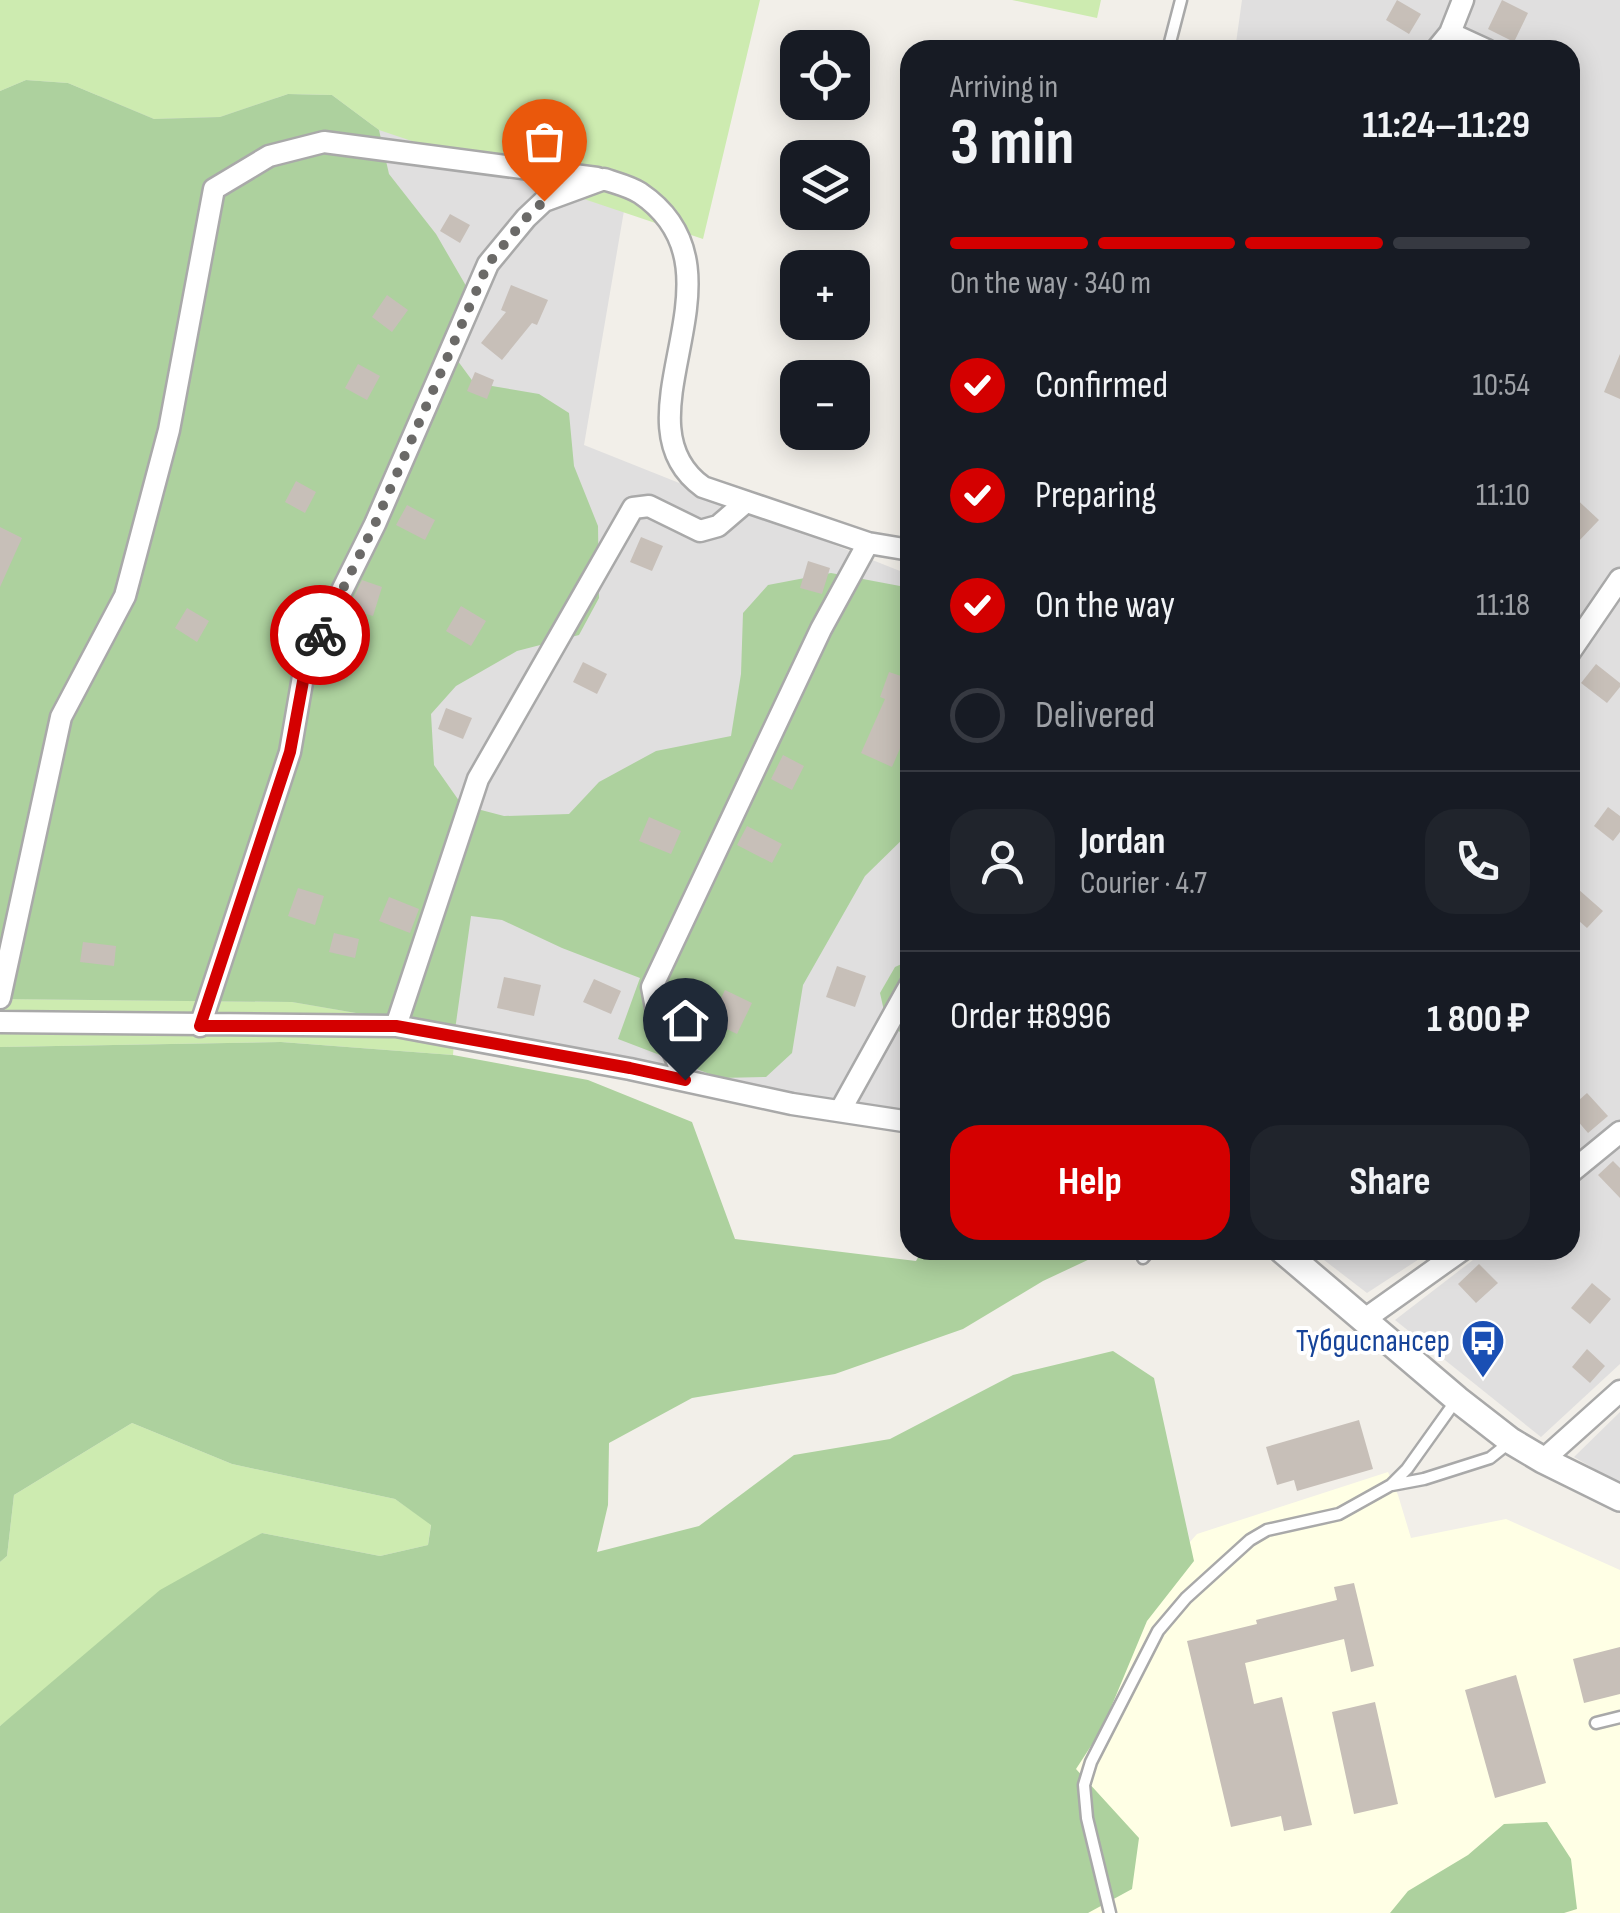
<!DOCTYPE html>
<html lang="en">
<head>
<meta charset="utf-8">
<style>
	body { margin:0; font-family:"Sofia Sans Condensed",sans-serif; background:#20242c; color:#f1f3f6; height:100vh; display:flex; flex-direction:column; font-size:38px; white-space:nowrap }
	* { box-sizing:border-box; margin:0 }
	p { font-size:32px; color:#9ea1a6 }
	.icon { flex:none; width:55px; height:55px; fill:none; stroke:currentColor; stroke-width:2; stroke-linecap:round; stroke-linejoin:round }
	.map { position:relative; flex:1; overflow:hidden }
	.panel { position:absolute; left:900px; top:40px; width:680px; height:1220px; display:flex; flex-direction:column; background:#171b24; border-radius:30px; box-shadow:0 5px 25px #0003 }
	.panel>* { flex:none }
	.tools { position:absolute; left:780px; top:30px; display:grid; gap:20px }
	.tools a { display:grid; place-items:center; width:90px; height:90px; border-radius:20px; background:#171b24; box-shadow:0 5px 25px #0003; font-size:50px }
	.pin { position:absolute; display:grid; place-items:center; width:85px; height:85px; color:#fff; margin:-102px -42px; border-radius:50% 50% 50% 0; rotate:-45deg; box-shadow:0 0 10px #0007 }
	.pin .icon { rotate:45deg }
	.courier { position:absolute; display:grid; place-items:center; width:100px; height:100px; margin:-50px; border:8px solid #d40000; border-radius:50%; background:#fff; color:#222; box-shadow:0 2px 12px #0007 }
	.headline em { font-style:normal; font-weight:700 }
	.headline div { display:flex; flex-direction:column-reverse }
	.headline { display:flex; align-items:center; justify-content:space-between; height:170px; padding:0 50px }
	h1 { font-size:65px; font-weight:700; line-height:75px }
	.bar { display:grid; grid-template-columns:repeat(4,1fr); gap:15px 10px; align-content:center; height:120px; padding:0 50px }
	.bar i { height:12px; border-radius:8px; background:#363941 }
	.bar .current { background:#d40000 }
	.bar p { grid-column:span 4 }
	.line { display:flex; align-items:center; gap:25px; padding:0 50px; border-top:2px solid #363941 }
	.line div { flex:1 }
	.round { display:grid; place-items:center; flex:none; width:105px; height:105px; border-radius:30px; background:#20242c }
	ol { padding:0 50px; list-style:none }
	li { display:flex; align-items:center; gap:30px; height:110px }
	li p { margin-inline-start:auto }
	li .icon { padding:10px; border-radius:50%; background:#d40000; color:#fff; stroke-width:4 }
	li:last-child { color:#9ea1a6 }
	li i { width:55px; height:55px; border:5px solid #363941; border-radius:50% }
	.button { display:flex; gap:20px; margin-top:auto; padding:20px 50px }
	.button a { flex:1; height:115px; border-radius:30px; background:#d40000; color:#fff; font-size:40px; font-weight:700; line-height:115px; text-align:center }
	.button a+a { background:#20242c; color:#f1f3f6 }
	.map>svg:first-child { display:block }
</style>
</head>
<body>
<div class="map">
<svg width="1620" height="1913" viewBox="0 0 1620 1913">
	<rect width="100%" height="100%" fill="#f2efe9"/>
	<!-- residential -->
	<path fill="#e0dfdf" d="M1242 0H1620V1120L1570 1162V50H1235Z
		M104 48 626 199 584 445 910 575V1118L611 1059 0 1004Z
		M1620 1145V1364L1541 1437 1395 1320 1486 1250H1570V1185Z
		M1311 1250H1433L1367 1293Z
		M1620 1412V1484L1574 1457Z"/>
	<!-- education -->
	<path fill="#ffffe5" d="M1388 1472 1398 1495 1411 1538 1506 1519 1620 1570V1913H948L965 1796 1197 1534Z"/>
	<!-- grass -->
	<path fill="#cdebb0" d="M0 0H760L703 239 379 130 332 95 288 94 220 117 154 119 68 83 26 80 0 91Z
		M1012 0H1101L1097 18Z
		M0 999 292 1002 455 1030 453 1055 281 1042 0 1047Z
		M132 1423 232 1464 395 1499 431 1524 428 1545 380 1556 262 1533 0 1726V1562L7 1556 14 1495Z"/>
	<!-- forest -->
	<path fill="#add19e" d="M26 80 68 83 154 119 220 117 288 94 332 95 379 130 389 174 436 234 469 291 452 353 474 383 539 394 569 413 574 466 598 526 599 598 579 635 517 651 456 686 431 714 434 765 462 805 504 816 569 814 599 782 656 751 731 736 741 674 743 613 768 585 831 573 900 586 910 591V832L865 876 803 985 792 1053 766 1077 720 1078 618 1039 640 978 562 948 502 920 471 916 455 1030 292 1002 0 999V91Z
		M910 960V1038L887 1024 880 993 895 967Z
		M281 1042 453 1055 588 1080 692 1122 735 1239 916 1261 922 1250H1109L1043 1281 963 1329 835 1374 692 1398 609 1443 608 1505 597 1552 699 1526 794 1455 890 1439 1013 1375 1113 1351 1154 1378 1194 1561 1147 1621 1102 1729 1076 1769 1139 1838 1132 1889 1088 1913H0V1726L160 1590 262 1533 380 1556 428 1545 431 1525 395 1499 232 1464 132 1423 14 1495 7 1556 0 1562V1047Z
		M1547 1822 1571 1859 1577 1909 1564 1913H1390L1408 1891 1468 1855 1504 1824Z"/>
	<!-- building -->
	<path fill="#c7bfb8" d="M1397 0 1421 14 1409 34 1386 20Z
		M1502 0 1528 13 1514 42 1488 29Z
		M450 214 470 225 460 243 440 231Z
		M511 285 548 300 537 325 532 323 502 360 481 343 506 312 501 310Z
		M387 295 408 310 392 332 372 317Z
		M1620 354V399L1604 392Z
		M358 364 380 376 367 400 345 388Z
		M475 372 494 380 487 399 467 391Z
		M296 481 316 492 305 513 285 502Z
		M1570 493 1599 520 1577 543 1570 536Z
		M407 505 435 520 425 540 396 525Z
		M0 527 22 538 0 587Z
		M641 537 663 546 652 571 630 562Z
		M808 561 830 568 822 594 800 588Z
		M362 580 382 587 373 616 348 609Z
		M461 606 486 621 471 646 446 631Z
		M187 608 209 621 197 642 175 628Z
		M583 662 607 674 597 694 573 682Z
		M1596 664 1620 683V687L1607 703 1581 683Z
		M889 672 910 679V701L901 727 908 730 892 767 861 753 885 699 880 697Z
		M446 708 472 718 463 739 438 729Z
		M783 755 804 766 792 790 771 779Z
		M1608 807 1620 816V832L1613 841 1594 826Z
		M649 817 681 831 671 854 639 841Z
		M747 826 782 844 772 863 737 845Z
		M1570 882 1603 911 1587 928 1570 913Z
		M298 888 324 896 315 925 288 916Z
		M389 897 419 909 410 933 379 921Z
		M334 933 359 939 355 958 329 952Z
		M83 942 116 946 114 966 80 962Z
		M837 966 866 976 855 1007 826 997Z
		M504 977 541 985 534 1016 497 1008Z
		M594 979 621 991 611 1014 583 1002Z
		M725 990 752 1003 737 1034 710 1021Z
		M1587 1093 1608 1116 1588 1133 1570 1112V1108Z
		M1613 1161 1620 1168V1198L1598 1175Z
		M1479 1264 1498 1283 1476 1303 1458 1284Z
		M1592 1283 1611 1299 1590 1324 1571 1308Z
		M1587 1349 1605 1366 1590 1383 1572 1367Z
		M1359 1420 1373 1469 1297 1491 1294 1480 1277 1485 1266 1447Z
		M1354 1583 1374 1666 1351 1672 1344 1639 1245 1663 1254 1704 1282 1697 1312 1825 1284 1831 1281 1816 1231 1827 1187 1641 1257 1624 1256 1620 1337 1600 1334 1587Z
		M1620 1647V1694L1584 1703 1573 1659Z
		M1516 1675 1546 1783 1495 1798 1465 1690Z
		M1375 1702 1398 1804 1354 1814 1332 1712Z"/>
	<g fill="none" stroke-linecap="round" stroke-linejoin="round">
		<defs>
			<path id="service" d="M1168 50 1181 0
				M1143 1258 1150 1250
				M1392 1485 1424 1479 1490 1458 1510 1442
				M1596 1723 1620 1717
				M1110 1913 1087 1818 1084 1785 1091 1762 1158 1631 1186 1598 1250 1540 1267 1530 1339 1514 1391 1485 1407 1469 1457 1399"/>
			<path id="minor" d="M1450 33 1487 50
				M1436 50 1450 33 1463 0
				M1570 652 1620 579
				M0 998 61 717 125 596 169 430 214 189 269 156 324 142 597 178
				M0 1022 396 1026 630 1069 792 1104 910 1122
				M200 1026 290 752 305 665 375 524 488 264 526 218 544 201 604 179C615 183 629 186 640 193 757 272 609 420 703 487L868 543
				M396 1026 478 779 633 508 649 506 700 531 718 526 746 502
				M685 1080 657 1013 652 987 821 629 868 543 910 550
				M840 1111 910 985
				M1570 1173 1620 1132
				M1365 1319 1462 1250
				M1543 1460 1620 1391"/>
			<path id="tertiary" d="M1282 1250 1457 1399 1511 1441 1543 1460 1620 1498"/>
		</defs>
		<!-- service casing -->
		<use href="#service" stroke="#a9a9a9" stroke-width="15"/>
		<!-- minor casing -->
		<use href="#minor" stroke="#a9a9a9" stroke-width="25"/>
		<!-- tertiary casing -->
		<use href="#tertiary" stroke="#a9a9a9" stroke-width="30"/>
		<!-- service -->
		<use href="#service" stroke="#fff" stroke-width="10"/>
		<!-- minor -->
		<use href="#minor" stroke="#fff" stroke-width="20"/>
		<!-- tertiary -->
		<use href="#tertiary" stroke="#fff" stroke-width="25"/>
	</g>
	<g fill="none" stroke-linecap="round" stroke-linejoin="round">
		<!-- done -->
		<path stroke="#6b6a68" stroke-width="10" stroke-dasharray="0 18" d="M320 635 375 524 488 264 526 218 544 201"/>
		<!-- route -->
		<path stroke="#d40000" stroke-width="12" d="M320 635 306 665 290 752 200 1026H396L630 1068 685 1080"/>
	</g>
	<!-- icons -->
	<defs>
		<symbol id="bus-pin" viewBox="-11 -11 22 30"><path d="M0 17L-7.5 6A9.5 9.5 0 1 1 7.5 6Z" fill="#1a4fb4" stroke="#fff"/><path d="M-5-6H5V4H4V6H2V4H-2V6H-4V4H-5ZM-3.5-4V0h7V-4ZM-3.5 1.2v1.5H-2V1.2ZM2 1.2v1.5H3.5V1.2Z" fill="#fff"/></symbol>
	</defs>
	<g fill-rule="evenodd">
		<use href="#bus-pin" x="1458" y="1316" width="50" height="68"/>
	</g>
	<g text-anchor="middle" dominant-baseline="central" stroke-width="8" stroke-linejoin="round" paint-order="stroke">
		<!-- transit labels -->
		<g font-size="32" fill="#164399" stroke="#fff" text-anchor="end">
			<text x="1450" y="1341">Тубдиспансер</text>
		</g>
	</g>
</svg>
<div class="tools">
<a><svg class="icon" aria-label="locate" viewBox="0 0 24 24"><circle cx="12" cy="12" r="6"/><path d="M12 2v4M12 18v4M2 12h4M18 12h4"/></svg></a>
<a><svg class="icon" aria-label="layers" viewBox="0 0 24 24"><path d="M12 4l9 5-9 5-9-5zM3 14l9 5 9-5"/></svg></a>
<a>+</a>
<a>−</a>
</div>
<div class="pin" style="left:544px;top:201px;background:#ea580c"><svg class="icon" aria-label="bag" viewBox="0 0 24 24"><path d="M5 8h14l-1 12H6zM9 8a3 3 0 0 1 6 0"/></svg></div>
<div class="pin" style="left:685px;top:1080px;background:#1f2937"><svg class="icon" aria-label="home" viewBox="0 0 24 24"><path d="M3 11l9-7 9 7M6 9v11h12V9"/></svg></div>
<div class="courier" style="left:320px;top:635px"><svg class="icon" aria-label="bike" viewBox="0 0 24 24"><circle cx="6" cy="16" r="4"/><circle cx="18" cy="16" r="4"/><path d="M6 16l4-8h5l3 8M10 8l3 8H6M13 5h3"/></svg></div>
<section class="panel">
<div class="headline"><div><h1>3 min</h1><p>Arriving in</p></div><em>11:24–11:29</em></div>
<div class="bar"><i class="current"></i><i class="current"></i><i class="current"></i><i></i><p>On the way · 340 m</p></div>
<ol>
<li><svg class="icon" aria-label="check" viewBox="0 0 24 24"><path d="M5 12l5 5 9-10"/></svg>Confirmed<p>10:54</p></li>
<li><svg class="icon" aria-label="check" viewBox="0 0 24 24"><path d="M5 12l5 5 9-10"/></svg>Preparing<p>11:10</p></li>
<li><svg class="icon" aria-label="check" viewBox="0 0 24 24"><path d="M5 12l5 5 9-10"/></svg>On the way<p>11:18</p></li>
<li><i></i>Delivered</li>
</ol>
<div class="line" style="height:180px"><a class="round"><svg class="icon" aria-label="person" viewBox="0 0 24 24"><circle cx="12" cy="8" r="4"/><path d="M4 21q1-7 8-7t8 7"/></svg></a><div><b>Jordan</b><p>Courier · 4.7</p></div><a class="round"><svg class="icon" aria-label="phone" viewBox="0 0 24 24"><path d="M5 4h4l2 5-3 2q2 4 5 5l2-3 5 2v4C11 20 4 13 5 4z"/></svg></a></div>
<div class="line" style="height:130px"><div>Order #8996</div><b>1 800 ₽</b></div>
<div class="button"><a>Help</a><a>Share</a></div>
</section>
</div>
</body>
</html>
